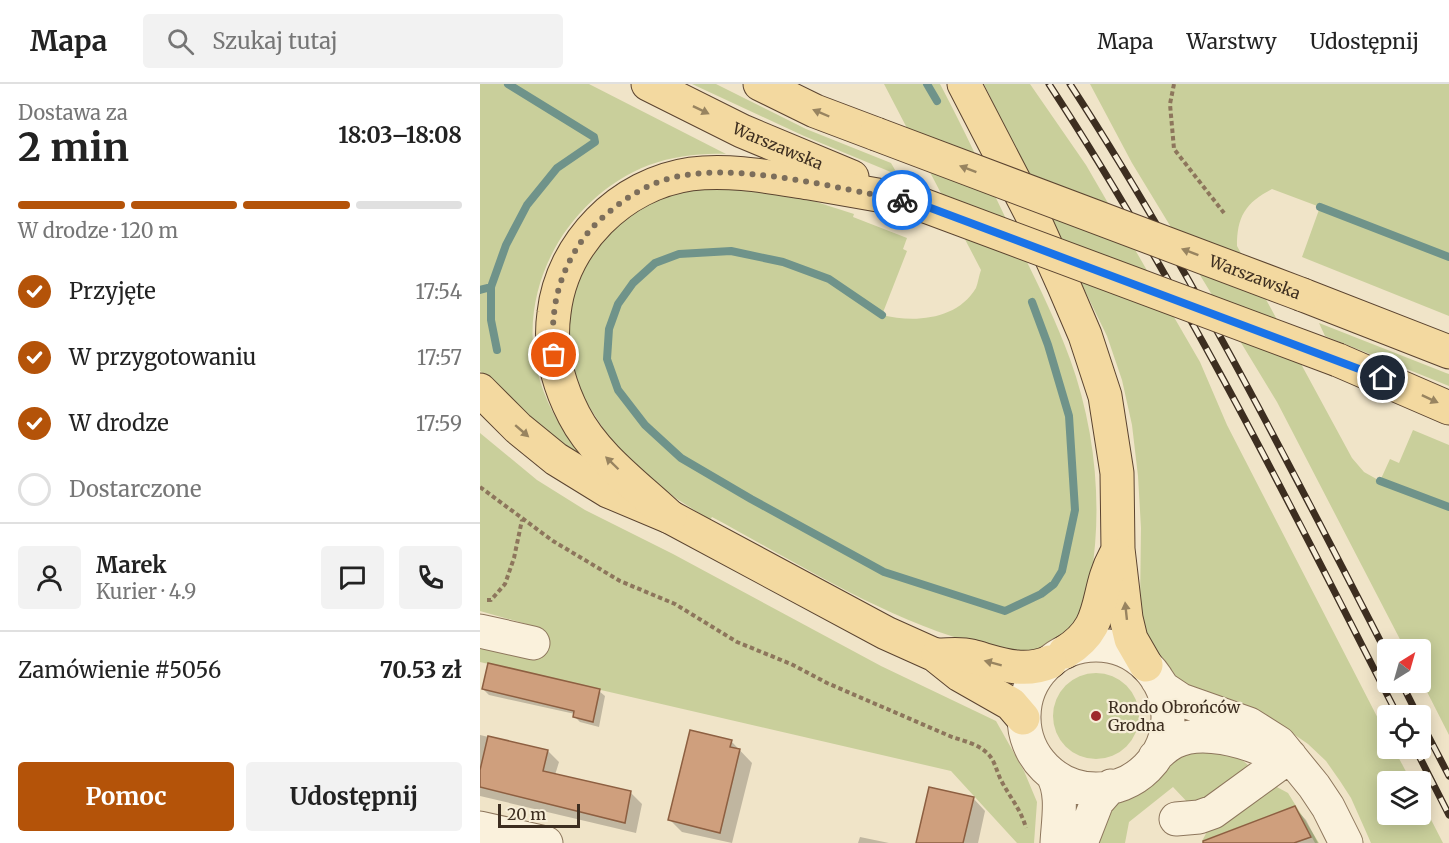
<!DOCTYPE html>
<html lang="pl">
<head>
<meta charset="utf-8">
<style>
	body { margin:0; font-family:Merriweather,serif; background:#f2f2f2; color:#222; height:100vh; display:flex; flex-direction:column; font-size:22px; white-space:nowrap }
	* { box-sizing:border-box; margin:0 }
	p { font-size:20px; color:#767676 }
	.icon { flex:none; width:33px; height:33px; fill:none; stroke:currentColor; stroke-width:2; stroke-linecap:round; stroke-linejoin:round }
	.map { position:relative; flex:1; overflow:hidden }
	.drawer { display:flex; flex-direction:column; background:#fff; width:480px }
	.drawer>* { flex:none }
	.needle { width:39px; rotate:37deg }
	.tools { position:absolute; left:897px; top:555px; display:grid; gap:12px }
	.tools a { display:grid; place-items:center; width:54px; height:54px; border-radius:6px; background:#fff; box-shadow:0 3px 15px #0003; font-size:30px }
	.scale { position:absolute; left:18px; bottom:15px; width:82px; box-sizing:border-box; padding-left:6px; border:3px solid #3d2e20; border-top:0; font-size:16px; line-height:21px; white-space:nowrap; color:#3d2e20; -webkit-text-stroke:4px #f7eed8; paint-order:stroke }
	.pin { position:absolute; display:grid; place-items:center; width:51px; height:51px; color:#fff; margin:-26px; border:3px solid #fff; border-radius:50%; box-shadow:0 2px 6px #0007 }
	.courier { position:absolute; display:grid; place-items:center; width:60px; height:60px; margin:-30px; border:4px solid #1a73e8; border-radius:50%; background:#fff; color:#222; box-shadow:0 2px 8px #0007 }
	.summary em { font-style:normal; font-weight:700 }
	.summary div { display:flex; flex-direction:column-reverse }
	.summary { display:flex; align-items:center; justify-content:space-between; height:102px; padding:0 18px }
	h1 { font-size:39px; font-weight:700; line-height:45px }
	.bar { display:grid; grid-template-columns:repeat(4,1fr); gap:9px 6px; align-content:center; height:72px; padding:0 18px }
	.bar i { height:8px; border-radius:4px; background:#e0e0e0 }
	.bar .selected { background:#b45309 }
	.bar p { grid-column:span 4 }
	.line { display:flex; align-items:center; gap:15px; padding:0 18px; border-top:2px solid #e0e0e0 }
	.line div { flex:1 }
	.round { display:grid; place-items:center; flex:none; width:63px; height:63px; border-radius:6px; background:#f2f2f2 }
	ol { padding:0 18px; list-style:none }
	li { display:flex; align-items:center; gap:18px; height:66px }
	li p { margin-inline-start:auto }
	li .icon { padding:6px; border-radius:50%; background:#b45309; color:#fff; stroke-width:4 }
	li:last-child { color:#767676 }
	li i { width:33px; height:33px; border:3px solid #e0e0e0; border-radius:50% }
	.button { display:flex; gap:12px; margin-top:auto; padding:12px 18px }
	.button a { flex:1; height:69px; border-radius:6px; background:#b45309; color:#fff; font-size:24px; font-weight:700; line-height:69px; text-align:center }
	.button a+a { background:#f2f2f2; color:#222 }
	header { display:flex; align-items:center; gap:36px; box-sizing:border-box; height:84px; padding:0 30px; background:#fff; border-bottom:2px solid #e0e0e0 }
	header strong { font-size:28px }
	nav { display:flex; gap:33px; margin-inline-start:auto; font-size:21px }
	.search { width:420px; height:54px; background:#f2f2f2; display:flex; align-items:center; gap:15px; box-sizing:border-box; padding:0 21px; border-radius:6px; color:#767676; font-size:22px }
	main { display:flex; flex:1; min-height:0 }
	.map>svg:first-child { display:block }
</style>
</head>
<body>
<header>
<strong>Mapa</strong>
<div class="search"><svg class="icon" aria-label="search" viewBox="0 0 24 24"><circle cx="10" cy="10" r="6"/><path d="M15 15l6 6"/></svg>Szukaj tutaj</div>
<nav><a>Mapa</a><a>Warstwy</a><a>Udostępnij</a></nav>
</header>
<main>
<section class="drawer">
<div class="summary"><div><h1>2 min</h1><p>Dostawa za</p></div><em>18:03–18:08</em></div>
<div class="bar"><i class="selected"></i><i class="selected"></i><i class="selected"></i><i></i><p>W drodze · 120 m</p></div>
<ol>
<li><svg class="icon" aria-label="check" viewBox="0 0 24 24"><path d="M5 12l5 5 9-10"/></svg>Przyjęte<p>17:54</p></li>
<li><svg class="icon" aria-label="check" viewBox="0 0 24 24"><path d="M5 12l5 5 9-10"/></svg>W przygotowaniu<p>17:57</p></li>
<li><svg class="icon" aria-label="check" viewBox="0 0 24 24"><path d="M5 12l5 5 9-10"/></svg>W drodze<p>17:59</p></li>
<li><i></i>Dostarczone</li>
</ol>
<div class="line" style="height:108px"><a class="round"><svg class="icon" aria-label="person" viewBox="0 0 24 24"><circle cx="12" cy="8" r="4"/><path d="M4 21q1-7 8-7t8 7"/></svg></a><div><b>Marek</b><p>Kurier · 4.9</p></div><a class="round"><svg class="icon" aria-label="chat" viewBox="0 0 24 24"><path d="M4 5h16v11H9l-5 4z"/></svg></a><a class="round"><svg class="icon" aria-label="phone" viewBox="0 0 24 24"><path d="M5 4h4l2 5-3 2q2 4 5 5l2-3 5 2v4C11 20 4 13 5 4z"/></svg></a></div>
<div class="line" style="height:78px"><div>Zamówienie #5056</div><b>70.53 zł</b></div>
<div class="button"><a>Pomoc</a><a>Udostępnij</a></div>
</section>
<div class="map">
<svg width="969" height="759" viewBox="0 0 969 759">
	<rect width="100%" height="100%" fill="#f0e4c8"/>
	<!-- green -->
	<path fill="#c9cf9b" d="M0 0H109L246 70C219 69 195 72 169 81 86 113 32 209 60 297 69 326 84 349 102 373 65 347 32 319 0 287Z
		M212 0H236L326 45 411 79 418 91 324 52Z
		M404 0H460C484 45 505 91 527 137 549 183 573 228 590 275 615 344 623 421 611 493 606 524 600 542 572 558 565 562 555 569 546 570 537 570 525 566 517 564 421 546 318 479 232 433L230 436 197 415 165 391 146 373 128 352 103 313 95 294 88 255 91 217 104 180 139 136 190 109 245 102 302 107 374 130 373 133 427 154 423 165 427 167 402 231C434 239 477 236 496 204 498 199 499 191 501 186Z
		M504 0H550L606 81 720 278 747 341 907 652 908 664 914 665 931 697 908 698V730H940L941 716 963 759H891L871 714 860 697 846 677 828 660 789 633 769 623 699 598 665 551 660 522 661 444 658 392 652 341 642 296 627 252Z
		M610 0H969V232L822 173 840 123 792 105C765 119 757 133 757 162L872 374 884 388 900 397 910 375 919 379 933 346 969 361V651L941 596 940 566 925 565 797 318 652 79Z
		M839 239 966 289 969 290V302L845 252Z
		M0 349 57 396 105 426 193 470 401 582 516 637 544 687 557 718 554 759H537L471 687 0 578V557L51 569 57 543 0 527Z
		M573 632a43 43 0 1 1 86 0a43 43 0 1 1-86 0Z
		M729 667C744 670 765 672 771 686L711 722 693 703 649 738 645 759H616L624 733 635 720 666 703 687 683 704 670Z
		M795 702 808 709 839 759H835L815 722 722 757 729 744Z"/>
	<!-- shadow -->
	<path fill="#0003" d="M3 605 119 607 125 612 119 643 100 638 94 632 95 630 9 611Z
		M0 651 68 667 79 678 75 691 151 709 162 720 156 749 0 712Z
		M251 657 272 679 252 759 202 748 190 736Z
		M493 714 505 727 498 759H438Z
		M815 724 826 736 838 759H723Z
		M380 753 409 759H378Z"/>
	<g fill="none" stroke-linecap="round" stroke-linejoin="round">
		<!-- stream -->
		<path stroke="#6f938a" stroke-width="8" d="M447 0 457 17
			M840 123 969 173
			M0 206 11 203
			M402 231 349 195 303 178 251 167 199 170 175 179 153 199 138 220 129 245 127 275 138 306 165 341 201 374 271 415 404 488 525 527 561 510 574 500 582 487 595 426 589 332 568 261 552 218
			M17 266 11 236V203L26 161 47 121 77 84 115 58 114 53 28 0
			M900 397 969 423"/>
	</g>
	<!-- building -->
	<path fill="#cf9f7d" stroke="#8d5f41" stroke-width="1.5" d="M8 579 120 605 113 638 93 633 94 627 2 605Z
		M210 646 252 656 250 663 260 665 240 749 188 736Z
		M8 652 68 666 63 687 151 707 145 739 0 703V686Z
		M449 703 494 713 483 759H436Z
		M815 722 831 753 814 759H723V757Z"/>
	<g fill="none" stroke-linecap="round" stroke-linejoin="round">
		<defs>
			<path id="minor" d="M0 547 53 559
				M544 633a72 72 0 1 1 144 0a72 72 0 1 1-144 0Z
				M677 595 683 604 701 616 769 640 799 659 834 702 848 723 866 759
				M675 673C681 667 686 662 694 658 722 644 764 657 791 669
				M572 690C584 709 578 737 577 759
				M696 735 719 733 733 728 810 672
				M0 744 66 759
				M601 759 617 718 631 702"/>
			<g id="major">
				<path id="s1" d="M168 0 262 47 372 93"/>
				<path d="M280 0 335 27 396 50"/>
				<path d="M484 0 554 135 584 202 605 251 625 312 637 389 638 465 646 534 651 555 666 581"/>
				<path d="M823 211 969 268"/>
				<path d="M858 276 969 324"/>
				<path d="M0 306 38 344 76 375 128 407 190 433 406 549 455 571 480 591 531 620 543 634"/>
				<path d="M190 433C157 402 115 372 94 331 78 300 69 264 74 229 82 159 141 100 211 90 250 85 290 93 329 99 363 105 397 111 432 117"/>
				<path d="M585 568C628 542 614 510 635 472"/>
				<path d="M458 571C469 571 480 569 491 572 518 579 542 590 570 578"/>
			</g>
		</defs>
		<!-- minor casing -->
		<use href="#minor" stroke="#8d765c" stroke-width="35"/>
		<!-- major casing -->
		<use href="#major" stroke="#5b4430" stroke-width="35"/>
		<!-- path -->
		<path stroke="#8d765c" stroke-width="4" stroke-dasharray="4.5 3" stroke-linecap="butt" d="M694 0 690 20 694 65 744 129
			M0 403 73 457 140 497 195 520 257 558 311 580 347 599 472 653C484 657 498 660 507 669 514 675 516 685 520 694 528 711 541 725 546 744
			M7 516H11L25 500 34 474 42 436"/>
		<!-- minor -->
		<use href="#minor" stroke="#faf1dc" stroke-width="33"/>
		<!-- major -->
		<use href="#major" stroke="#f3d9a0" stroke-width="33"/>
		<defs>
			<path id="rail" d="M569 0C700 201 809 418 918 632
				M590 0C709 183 808 378 908 572
				M921 598 938 632
				M940 636 969 692
				M935 664 969 731"/>
		</defs>
		<!-- rail casing -->
		<use href="#rail" stroke="#3d2e20" stroke-width="7"/>
		<!-- rail -->
		<use href="#rail" stroke="#f7eed8" stroke-width="4.5" stroke-dasharray="14" stroke-linecap="butt"/>
		<defs>
			<g id="major-bridge">
				<path id="s2" d="M396 50 823 211"/>
				<path d="M432 117 858 276"/>
			</g>
		</defs>
		<!-- major-bridge casing -->
		<use href="#major-bridge" stroke="#5b4430" stroke-width="35" stroke-linecap="butt"/>
		<!-- major-bridge -->
		<use href="#major-bridge" stroke="#f3d9a0" stroke-width="33"/>
	</g>
	<!-- one-way arrows -->
	<defs><path id="oneway-solid" d="M-6-.8H1V-3.2L6.5 0L1 3.2V.8H-6Z" transform="scale(1.5)"/></defs>
	<g fill="#988460">
		<use href="#oneway-solid" transform="translate(221 26) rotate(26)"/>
		<use href="#oneway-solid" transform="translate(341 29) rotate(-157)"/>
		<use href="#oneway-solid" transform="translate(488 85) rotate(-159)"/>
		<use href="#oneway-solid" transform="translate(710 168) rotate(-159)"/>
		<use href="#oneway-solid" transform="translate(950 315) rotate(25)"/>
		<use href="#oneway-solid" transform="translate(42 347) rotate(41)"/>
		<use href="#oneway-solid" transform="translate(132 379) rotate(-136)"/>
		<use href="#oneway-solid" transform="translate(646 527) rotate(-96)"/>
		<use href="#oneway-solid" transform="translate(513 579) rotate(-165)"/>
	</g>
	<g fill="none" stroke-linecap="round" stroke-linejoin="round">
		<!-- done -->
		<path stroke="#7c6e5b" stroke-width="6" stroke-dasharray="0 10.8" d="M74 271C74 257 72 243 74 230 77 195 96 157 122 134 140 118 160 104 184 96 249 75 354 104 422 116"/>
		<!-- route -->
		<path stroke="#1a73e8" stroke-width="8" d="M422 116 432 117 903 294"/>
	</g>
	<!-- markers -->
	<circle fill="#9e2a2b" stroke="#f7eed8" stroke-width="2" cx="616" cy="632" r="6"/>
	<g text-anchor="middle" dominant-baseline="central" stroke-width="4.5" stroke-linejoin="round" paint-order="stroke">
		<!-- street labels -->
		<g font-size="16" fill="#3d2e20" stroke="#f7eed8">
			<text stroke="none"><textPath href="#s1" startOffset="144">Warszawska</textPath></text>
			<text stroke="none"><textPath href="#s2" startOffset="405">Warszawska</textPath></text>
		</g>
		<!-- poi labels -->
		<g font-size="16" fill="#3d2e20" stroke="#f7eed8" text-anchor="start">
			<text x="628" y="623">Rondo Obrońców<tspan x="628" dy="18">Grodna</tspan></text>
		</g>
	</g>
</svg>
<div class="tools">
<a><svg class="needle" viewBox="-14 -14 28 28"><path d="M0-13l5 13h-10z" fill="#e53935"/><path d="M0 13l5-13h-10z" fill="#767676"/></svg></a>
<a><svg class="icon" aria-label="locate" viewBox="0 0 24 24"><circle cx="12" cy="12" r="6"/><path d="M12 2v4M12 18v4M2 12h4M18 12h4"/></svg></a>
<a><svg class="icon" aria-label="layers" viewBox="0 0 24 24"><path d="M12 4l9 5-9 5-9-5zM3 14l9 5 9-5"/></svg></a>
</div>
<div class="scale">20 m</div>
<div class="pin" style="left:74px;top:271px;background:#ea580c"><svg class="icon" aria-label="bag" viewBox="0 0 24 24"><path d="M5 8h14l-1 12H6zM9 8a3 3 0 0 1 6 0"/></svg></div>
<div class="pin" style="left:903px;top:294px;background:#1f2937"><svg class="icon" aria-label="home" viewBox="0 0 24 24"><path d="M3 11l9-7 9 7M6 9v11h12V9"/></svg></div>
<div class="courier" style="left:422px;top:116px"><svg class="icon" aria-label="bike" viewBox="0 0 24 24"><circle cx="6" cy="16" r="4"/><circle cx="18" cy="16" r="4"/><path d="M6 16l4-8h5l3 8M10 8l3 8H6M13 5h3"/></svg></div>
</div>
</main>
</body>
</html>
